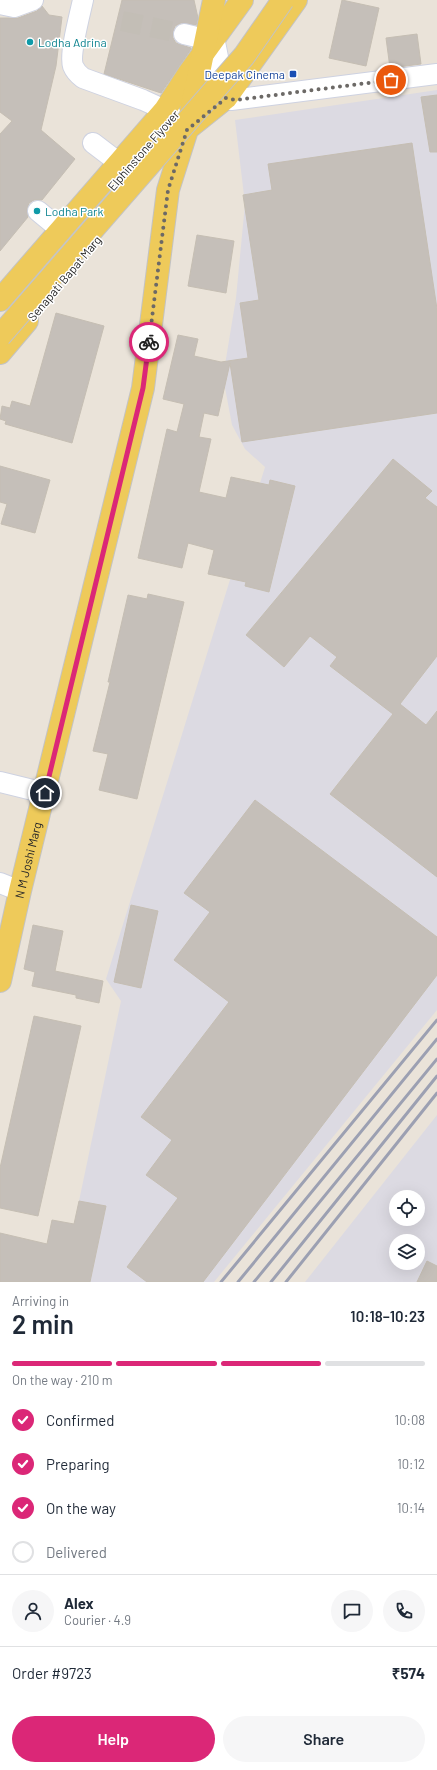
<!DOCTYPE html>
<html lang="en">
<head>
<meta charset="utf-8">
<style>
	body { margin:0; font-family:Barlow,sans-serif; background:#f6f6f7; color:#1f2937; height:100vh; display:flex; flex-direction:column; font-size:15px; white-space:nowrap }
	* { box-sizing:border-box; margin:0 }
	p { font-size:13px; color:#747a83 }
	.icon { flex:none; width:22px; height:22px; fill:none; stroke:currentColor; stroke-width:2; stroke-linecap:round; stroke-linejoin:round }
	.map { position:relative; height:1282px; overflow:hidden }
	.drawer { display:flex; flex-direction:column; background:#fff; flex:1 }
	.drawer>* { flex:none }
	.tools { position:absolute; left:389px; top:1190px; display:grid; gap:8px }
	.tools a { display:grid; place-items:center; width:36px; height:36px; border-radius:50%; background:#fff; box-shadow:0 4px 16px #0002; font-size:20px }
	.pin { position:absolute; display:grid; place-items:center; width:34px; height:34px; color:#fff; margin:-17px; border:2px solid #fff; border-radius:50%; box-shadow:0 1px 4px #0007 }
	.courier { position:absolute; display:grid; place-items:center; width:40px; height:40px; margin:-20px; border:3px solid #db2777; border-radius:50%; background:#fff; color:#222; box-shadow:0 1px 5px #0007 }
	.headline em { font-style:normal; font-weight:600 }
	.headline div { display:flex; flex-direction:column-reverse }
	.headline { display:flex; align-items:center; justify-content:space-between; height:68px; padding:0 12px }
	h1 { font-size:26px; font-weight:600; line-height:30px }
	.bar { display:grid; grid-template-columns:repeat(4,1fr); gap:6px 4px; align-content:center; height:48px; padding:0 12px }
	.bar i { height:5px; border-radius:3px; background:#e0e1e3 }
	.bar .selected { background:#db2777 }
	.bar p { grid-column:span 4 }
	.line { display:flex; align-items:center; gap:10px; padding:0 12px; border-top:1px solid #e0e1e3 }
	.line div { flex:1 }
	.round { display:grid; place-items:center; flex:none; width:42px; height:42px; border-radius:21px; background:#f6f6f7 }
	ol { padding:0 12px; list-style:none }
	li { display:flex; align-items:center; gap:12px; height:44px }
	li p { margin-inline-start:auto }
	li .icon { padding:4px; border-radius:50%; background:#db2777; color:#fff; stroke-width:4 }
	li:last-child { color:#747a83 }
	li i { width:22px; height:22px; border:2px solid #e0e1e3; border-radius:50% }
	.primary-button { display:flex; gap:8px; margin-top:auto; padding:8px 12px }
	.primary-button a { flex:1; height:46px; border-radius:24px; background:#db2777; color:#fff; font-size:16px; font-weight:600; line-height:46px; text-align:center }
	.primary-button a+a { background:#f6f6f7; color:#1f2937 }
	.map>svg:first-child { display:block }
</style>
</head>
<body>
<div class="map">
<svg width="437" height="1282" viewBox="0 0 437 1282">
	<rect width="100%" height="100%" fill="#eae3d9"/>
	<!-- industrial -->
	<path fill="#dcdae2" fill-rule="evenodd" d="M437 90V1010L214 1282H62L121 1001 106 979 265 467 245 449 232 425 223 377 236 298 245 204 235 120Z
		M437 1115V1282H305ZM396 1197H418V1219H396ZM396 1241H418V1263H396Z"/>
	<!-- building -->
	<path fill="#c5bfb9" stroke="#c5beb3" d="M122 0H194L198 18 196 25 181 23 175 26 173 32V38L176 43 191 48V49L161 93 104 74Z
		M342 0 379 8 366 66 329 58Z
		M42 6 49 15 62 17 56 66 41 130 75 159 42 200H34L29 203 27 209 28 217 0 251V134L12 121 0 112V18H18L37 11Z
		M417 34 421 64 390 68 386 38Z
		M437 95V152H430L421 97Z
		M412 143 437 309V413L242 442 230 363 218 416 204 413 199 437 211 439 199 492 226 498 231 477 269 485 270 480 295 486 269 592 245 586 246 582 208 574 214 550 188 543 182 568 138 558 167 429 177 432 184 404 163 399 178 335 198 339 194 356 221 362 248 358 240 303 259 300 243 195 272 190 268 164Z
		M197 235 234 241 226 293 188 286Z
		M56 313 104 326 72 443 5 424 6 421 0 419 2 406 10 408 12 401 30 406Z
		M393 459 432 491 425 498 437 507V656L400 704 426 725 437 711V877L330 794 393 714 330 666 337 657 310 636 284 667 246 635Z
		M0 466 50 480 35 533 1 524 7 504 0 502Z
		M148 594 184 602 137 799 99 790 108 754 93 751 110 682H108L128 595 147 599Z
		M255 800 437 937V975L203 1282H147L127 1267 178 1198 146 1175 172 1140 141 1117 229 1002 174 960 210 912 184 893Z
		M131 905 158 911 141 988 114 982Z
		M33 925 63 931 55 971 103 981 99 1003 76 998V995L32 986 35 972 24 969Z
		M34 1016 81 1026 38 1216 0 1208V1168Z
		M79 1201 106 1206 90 1282H0V1233L47 1244 52 1220 74 1224Z
		M427 1261 437 1266V1282H417Z"/>
	<g fill="none" stroke-linecap="round" stroke-linejoin="round">
		<!-- minor-tunnel -->
		<path stroke="#c3beb6" stroke-width="20" stroke-dasharray="20 10" stroke-linecap="butt" d="M122 21 184 34"/>
		<defs>
			<path id="minor" d="M83 0C80 14 69 54 73 66 75 71 79 75 83 78L143 100 165 110 187 130
				M0 4 14 7 33 0
				M184 34 205 39
				M214 37 226 98 231 100 437 74
				M93 143 114 159 121 161
				M38 211 61 230
				M0 782 45 793
				M0 883 20 891"/>
			<g id="major">
				<path d="M191 126 226 98 296 0"/>
				<path d="M0 300 165 110 189 73 242 0"/>
				<path d="M0 353 27 321"/>
				<path id="s1" d="M0 981 20 891 143 388 168 190 187 130 214 0"/>
			</g>
		</defs>
		<!-- minor casing -->
		<use href="#minor" stroke="#ced2e1" stroke-width="22"/>
		<!-- major casing -->
		<use href="#major" stroke="#c3c3c3" stroke-width="24"/>
		<!-- minor -->
		<use href="#minor" stroke="#fff" stroke-width="20"/>
		<!-- major -->
		<use href="#major" stroke="#eeca5a" stroke-width="22"/>
		<!-- rail -->
		<path stroke="#9ca0b2" stroke-width="3" d="M221 1282 437 1020
			M238 1282 437 1039
			M254 1282 437 1059
			M271 1282 437 1076
			M286 1282 437 1093"/>
		<defs>
			<path id="major-bridge" d="M0 336 244 56 283 0"/>
		</defs>
		<!-- major-bridge casing -->
		<use href="#major-bridge" stroke="#c3c3c3" stroke-width="24" stroke-linecap="butt"/>
		<!-- major-bridge -->
		<use href="#major-bridge" stroke="#eeca5a" stroke-width="22"/>
	</g>
	<g fill="none" stroke-linecap="round" stroke-linejoin="round">
		<!-- done -->
		<path stroke="#6c6966" stroke-width="4" stroke-dasharray="0 7.2" d="M149 342 168 190 187 130 226 98 236 100 391 80"/>
		<!-- route -->
		<path stroke="#db2777" stroke-width="5" d="M45 793 143 388 149 342"/>
	</g>
	<!-- markers -->
	<g fill="#0f9aa8" stroke="#fff" stroke-width="1.5">
		<circle cx="30" cy="42" r="4"/>
		<circle cx="37" cy="211" r="4"/>
	</g>
	<rect fill="#1a4fb4" stroke="#fff" stroke-width="1.5" x="289" y="70" width="8" height="8" rx="2"/>
	<g text-anchor="middle" dominant-baseline="central" stroke-width="3" stroke-linejoin="round" paint-order="stroke">
		<!-- culture labels -->
		<g font-size="12" fill="#0d838f" stroke="#fff" text-anchor="start">
			<text x="38" y="42">Lodha Adrina</text>
			<text x="45" y="211">Lodha Park</text>
		</g>
		<!-- transit labels -->
		<g font-size="12" fill="#164399" stroke="#fff" text-anchor="end">
			<text x="285" y="74">Deepak Cinema</text>
		</g>
		<!-- street labels -->
		<g font-size="12" fill="#282828" stroke="#fff">
			<text transform="translate(143 150) rotate(-49)">Elphinstone Flyover</text>
			<text transform="translate(64 278) rotate(-50)">Senapati Bapat Marg</text>
			<text stroke="none"><textPath href="#s1" startOffset="124">N M Joshi Marg</textPath></text>
		</g>
	</g>
</svg>
<div class="tools">
<a><svg class="icon" aria-label="locate" viewBox="0 0 24 24"><circle cx="12" cy="12" r="6"/><path d="M12 2v4M12 18v4M2 12h4M18 12h4"/></svg></a>
<a><svg class="icon" aria-label="layers" viewBox="0 0 24 24"><path d="M12 4l9 5-9 5-9-5zM3 14l9 5 9-5"/></svg></a>
</div>
<div class="pin" style="left:391px;top:80px;background:#ea580c"><svg class="icon" aria-label="bag" viewBox="0 0 24 24"><path d="M5 8h14l-1 12H6zM9 8a3 3 0 0 1 6 0"/></svg></div>
<div class="pin" style="left:45px;top:793px;background:#1f2937"><svg class="icon" aria-label="home" viewBox="0 0 24 24"><path d="M3 11l9-7 9 7M6 9v11h12V9"/></svg></div>
<div class="courier" style="left:149px;top:342px"><svg class="icon" aria-label="bike" viewBox="0 0 24 24"><circle cx="6" cy="16" r="4"/><circle cx="18" cy="16" r="4"/><path d="M6 16l4-8h5l3 8M10 8l3 8H6M13 5h3"/></svg></div>
</div>
<section class="drawer">
<div class="headline"><div><h1>2 min</h1><p>Arriving in</p></div><em>10:18–10:23</em></div>
<div class="bar"><i class="selected"></i><i class="selected"></i><i class="selected"></i><i></i><p>On the way · 210 m</p></div>
<ol>
<li><svg class="icon" aria-label="check" viewBox="0 0 24 24"><path d="M5 12l5 5 9-10"/></svg>Confirmed<p>10:08</p></li>
<li><svg class="icon" aria-label="check" viewBox="0 0 24 24"><path d="M5 12l5 5 9-10"/></svg>Preparing<p>10:12</p></li>
<li><svg class="icon" aria-label="check" viewBox="0 0 24 24"><path d="M5 12l5 5 9-10"/></svg>On the way<p>10:14</p></li>
<li><i></i>Delivered</li>
</ol>
<div class="line" style="height:72px"><a class="round"><svg class="icon" aria-label="person" viewBox="0 0 24 24"><circle cx="12" cy="8" r="4"/><path d="M4 21q1-7 8-7t8 7"/></svg></a><div><b>Alex</b><p>Courier · 4.9</p></div><a class="round"><svg class="icon" aria-label="chat" viewBox="0 0 24 24"><path d="M4 5h16v11H9l-5 4z"/></svg></a><a class="round"><svg class="icon" aria-label="phone" viewBox="0 0 24 24"><path d="M5 4h4l2 5-3 2q2 4 5 5l2-3 5 2v4C11 20 4 13 5 4z"/></svg></a></div>
<div class="line" style="height:52px"><div>Order #9723</div><b>₹574</b></div>
<div class="primary-button"><a>Help</a><a>Share</a></div>
</section>
</body>
</html>
